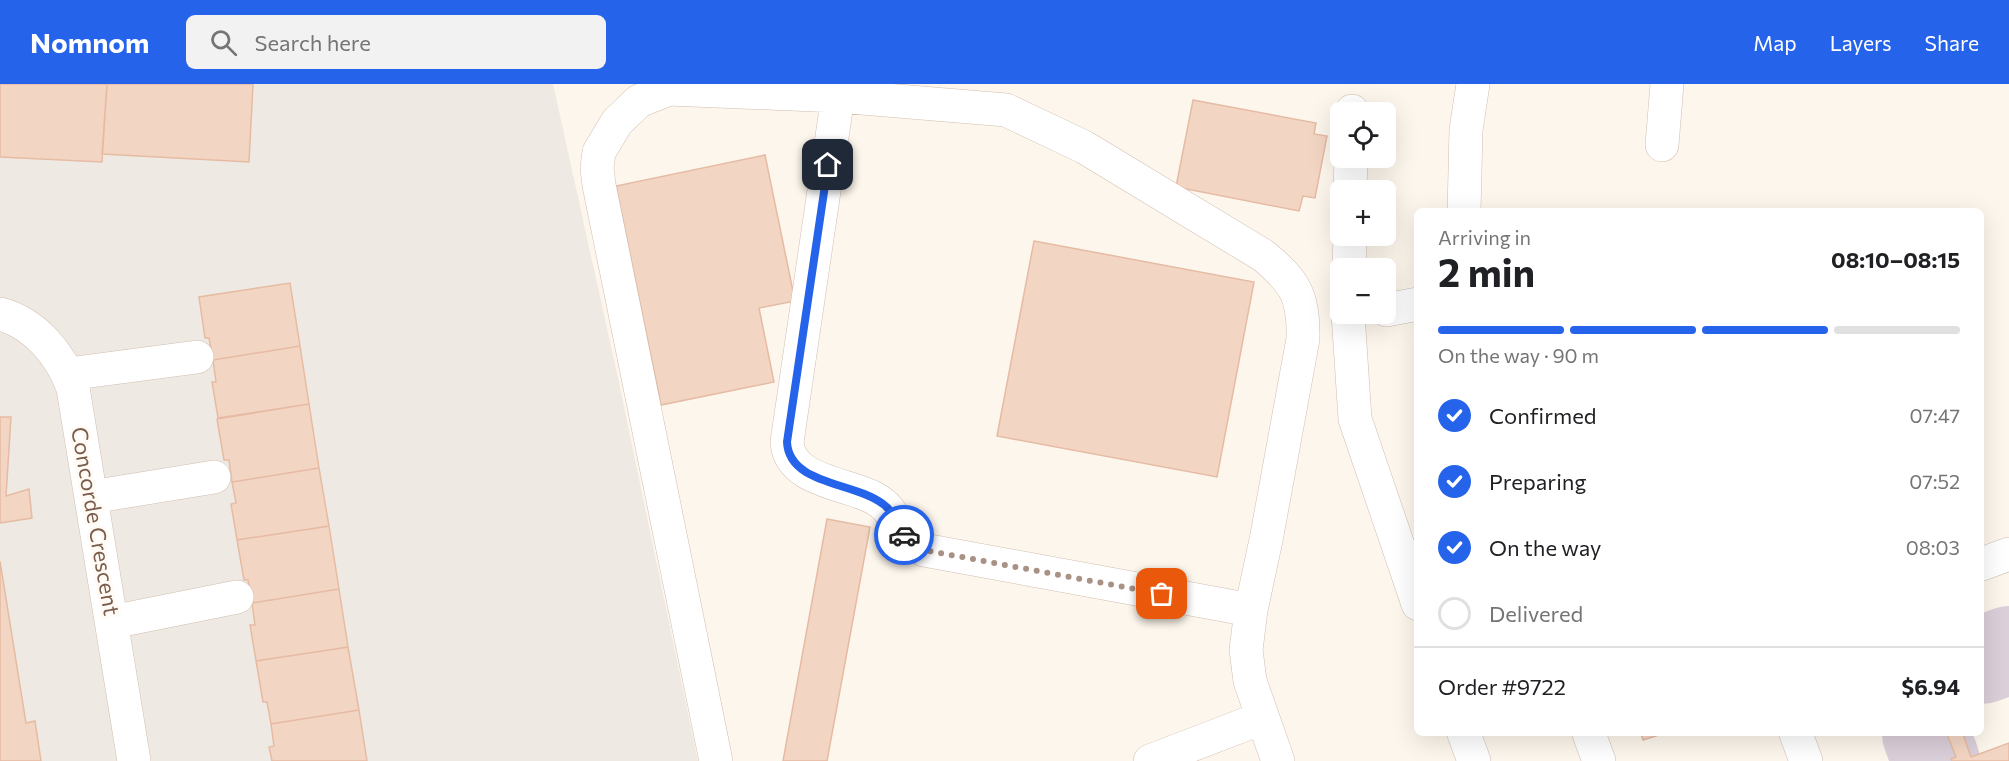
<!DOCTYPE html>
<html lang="en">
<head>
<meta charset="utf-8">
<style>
	body { margin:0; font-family:Commissioner,sans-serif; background:#f2f2f2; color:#202124; height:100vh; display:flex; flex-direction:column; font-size:22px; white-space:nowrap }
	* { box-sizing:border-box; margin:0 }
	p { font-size:20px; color:#757577 }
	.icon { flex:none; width:33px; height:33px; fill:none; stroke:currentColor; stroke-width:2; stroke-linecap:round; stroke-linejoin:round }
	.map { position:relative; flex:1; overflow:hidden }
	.side { position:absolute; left:1414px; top:124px; width:570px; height:528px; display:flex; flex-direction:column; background:#fff; border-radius:9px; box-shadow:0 6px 24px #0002 }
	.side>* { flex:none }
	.tools { position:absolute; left:1330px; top:18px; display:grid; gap:12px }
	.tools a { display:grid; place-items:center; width:66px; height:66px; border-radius:9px; background:#fff; box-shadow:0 6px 24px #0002; font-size:30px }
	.pin { position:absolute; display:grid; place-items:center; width:51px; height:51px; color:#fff; margin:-26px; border-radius:12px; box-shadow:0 3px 9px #0006 }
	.courier { position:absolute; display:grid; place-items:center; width:60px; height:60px; margin:-30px; border:4px solid #2563eb; border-radius:50%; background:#fff; color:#222; box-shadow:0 2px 8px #0007 }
	.head em { font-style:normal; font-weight:700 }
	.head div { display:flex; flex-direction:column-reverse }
	.head { display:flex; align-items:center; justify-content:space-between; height:102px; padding:0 24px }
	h1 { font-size:39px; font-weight:700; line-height:45px }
	.bar { display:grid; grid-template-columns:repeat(4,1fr); gap:9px 6px; align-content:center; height:72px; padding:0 24px }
	.bar i { height:8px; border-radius:4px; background:#e0e0e0 }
	.bar .selected { background:#2563eb }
	.bar p { grid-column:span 4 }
	.line { display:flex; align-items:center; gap:15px; padding:0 24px; border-top:2px solid #e0e0e0 }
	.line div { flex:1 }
	ol { padding:0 24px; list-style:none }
	li { display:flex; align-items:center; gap:18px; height:66px }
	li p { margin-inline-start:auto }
	li .icon { padding:6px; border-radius:50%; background:#2563eb; color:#fff; stroke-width:4 }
	li:last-child { color:#757577 }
	li i { width:33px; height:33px; border:3px solid #e0e0e0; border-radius:50% }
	header { display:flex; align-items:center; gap:36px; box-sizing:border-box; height:84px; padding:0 30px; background:#2563eb; color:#fff }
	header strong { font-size:28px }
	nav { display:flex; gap:33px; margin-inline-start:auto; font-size:21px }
	.search { width:420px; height:54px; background:#f2f2f2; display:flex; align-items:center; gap:15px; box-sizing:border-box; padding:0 21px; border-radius:9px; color:#757577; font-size:22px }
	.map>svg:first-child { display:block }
</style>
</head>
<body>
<header>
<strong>Nomnom</strong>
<div class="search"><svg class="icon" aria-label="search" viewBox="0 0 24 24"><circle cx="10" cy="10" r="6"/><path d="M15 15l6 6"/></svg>Search here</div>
<nav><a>Map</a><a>Layers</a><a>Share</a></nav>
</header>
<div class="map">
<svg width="2009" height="677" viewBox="0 0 2009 677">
	<rect width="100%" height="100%" fill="#fdf6ec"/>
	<!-- industrial -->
	<path fill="#efe9e4" d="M0 0H553L618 294 698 677H0Z"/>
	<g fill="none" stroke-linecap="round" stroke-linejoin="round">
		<!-- taxiway -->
		<path stroke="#dbcfda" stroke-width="88" d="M1982 576 2009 566
			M1926 650 1936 677"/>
	</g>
	<!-- building -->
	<path fill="#f3d5c3" stroke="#e6bba3" stroke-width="1.5" d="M0 0H107L102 78 0 73Z
		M107 0H253L249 78 102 70Z
		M1193 16 1316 39 1314 50 1327 52 1315 114 1303 112 1299 127 1176 103Z
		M765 71 795 217 759 224 774 298 661 321 616 102Z
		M1034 157 1254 198 1217 393 997 352Z
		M290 199 300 262 213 276 209 254H205L199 213Z
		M300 262 309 320 218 334 212 298H216L213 276Z
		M309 320 319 384 232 398 229 376H224L217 335Z
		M0 333H11L6 412 29 405 32 434 0 439Z
		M319 384 329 442 237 456 231 420 236 419 232 398Z
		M827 435 870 443 827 677H783Z
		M329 442 339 505 252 519 248 496H244L237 456Z
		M0 477 26 639 35 637 41 677H0Z
		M339 505 348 563 256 577 250 541H255L252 519Z
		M348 563 359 626 271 640 267 618H263L256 577Z
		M359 626 367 677H272L269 663 274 662 271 640Z
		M1641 650H1662L1643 656Z
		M1947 650H1963L1971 673 2009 659V677H1952L1951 675 1956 673Z"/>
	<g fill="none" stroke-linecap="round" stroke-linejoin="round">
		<defs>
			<path id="minor" d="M838 12 787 358C789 397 846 399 874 414 896 426 894 441 908 457 912 461 918 463 924 466L1251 526
				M1352 28V27
				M1662 61 1667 0
				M1350 106 1351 74
				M1464 128 1466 46 1473 0
				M1349 184 1350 152
				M1386 226 1418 220
				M0 230C35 239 61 271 73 304L134 677
				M1348 230 1355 335 1418 520
				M68 290 197 273
				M91 413 214 393
				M1982 480 2009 470
				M112 538 237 513
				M1464 650 1474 677
				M1589 650 1599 677
				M1796 650 1806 677
				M716 677 599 101 597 84 599 68 617 38 639 17 669 5 838 12 1006 26 1084 63 1264 172C1296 199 1304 213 1303 255L1266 456 1251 526 1246 566 1250 597 1278 677
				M1150 677 1262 634"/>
		</defs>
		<!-- minor casing -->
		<use href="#minor" stroke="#d1beb0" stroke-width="34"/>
		<!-- minor -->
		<use href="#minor" stroke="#fff" stroke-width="33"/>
	</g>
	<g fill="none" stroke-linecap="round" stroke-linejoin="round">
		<!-- done -->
		<path stroke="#a89285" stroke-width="6" stroke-dasharray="0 10.8" d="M904 451 912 461 924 466 1162 510"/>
		<!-- route -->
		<path stroke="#2563eb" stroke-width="8" d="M828 81 787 358C789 401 855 398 883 420 893 427 898 440 904 451"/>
	</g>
	<g text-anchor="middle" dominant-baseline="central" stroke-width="6" stroke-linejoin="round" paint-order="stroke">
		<!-- street labels -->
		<g font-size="22" fill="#7a5c4d" stroke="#fffaf3">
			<text transform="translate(96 437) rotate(80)">Concorde Crescent</text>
		</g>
	</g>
</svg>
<div class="tools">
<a><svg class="icon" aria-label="locate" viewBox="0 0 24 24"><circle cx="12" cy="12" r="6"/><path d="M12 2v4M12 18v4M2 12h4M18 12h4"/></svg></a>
<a>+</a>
<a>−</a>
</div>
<div class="pin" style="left:1162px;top:510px;background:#ea580c"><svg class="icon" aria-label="bag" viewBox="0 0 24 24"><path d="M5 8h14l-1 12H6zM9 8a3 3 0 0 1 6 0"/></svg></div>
<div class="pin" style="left:828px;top:81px;background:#1f2937"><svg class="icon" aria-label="home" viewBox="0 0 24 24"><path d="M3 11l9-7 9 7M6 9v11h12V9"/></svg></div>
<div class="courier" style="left:904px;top:451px"><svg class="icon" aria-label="car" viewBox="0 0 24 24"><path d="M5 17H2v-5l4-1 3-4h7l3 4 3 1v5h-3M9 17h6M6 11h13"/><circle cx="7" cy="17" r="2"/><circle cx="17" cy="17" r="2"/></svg></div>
<section class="side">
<div class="head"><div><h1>2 min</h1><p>Arriving in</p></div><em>08:10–08:15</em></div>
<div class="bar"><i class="selected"></i><i class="selected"></i><i class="selected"></i><i></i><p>On the way · 90 m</p></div>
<ol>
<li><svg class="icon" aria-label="check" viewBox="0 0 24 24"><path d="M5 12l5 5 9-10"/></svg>Confirmed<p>07:47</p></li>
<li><svg class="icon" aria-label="check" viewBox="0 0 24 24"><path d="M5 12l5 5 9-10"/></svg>Preparing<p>07:52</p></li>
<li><svg class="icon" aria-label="check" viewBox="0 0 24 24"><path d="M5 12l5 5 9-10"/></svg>On the way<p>08:03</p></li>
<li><i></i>Delivered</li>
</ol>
<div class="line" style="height:78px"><div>Order #9722</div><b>$6.94</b></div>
</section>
</div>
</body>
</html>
